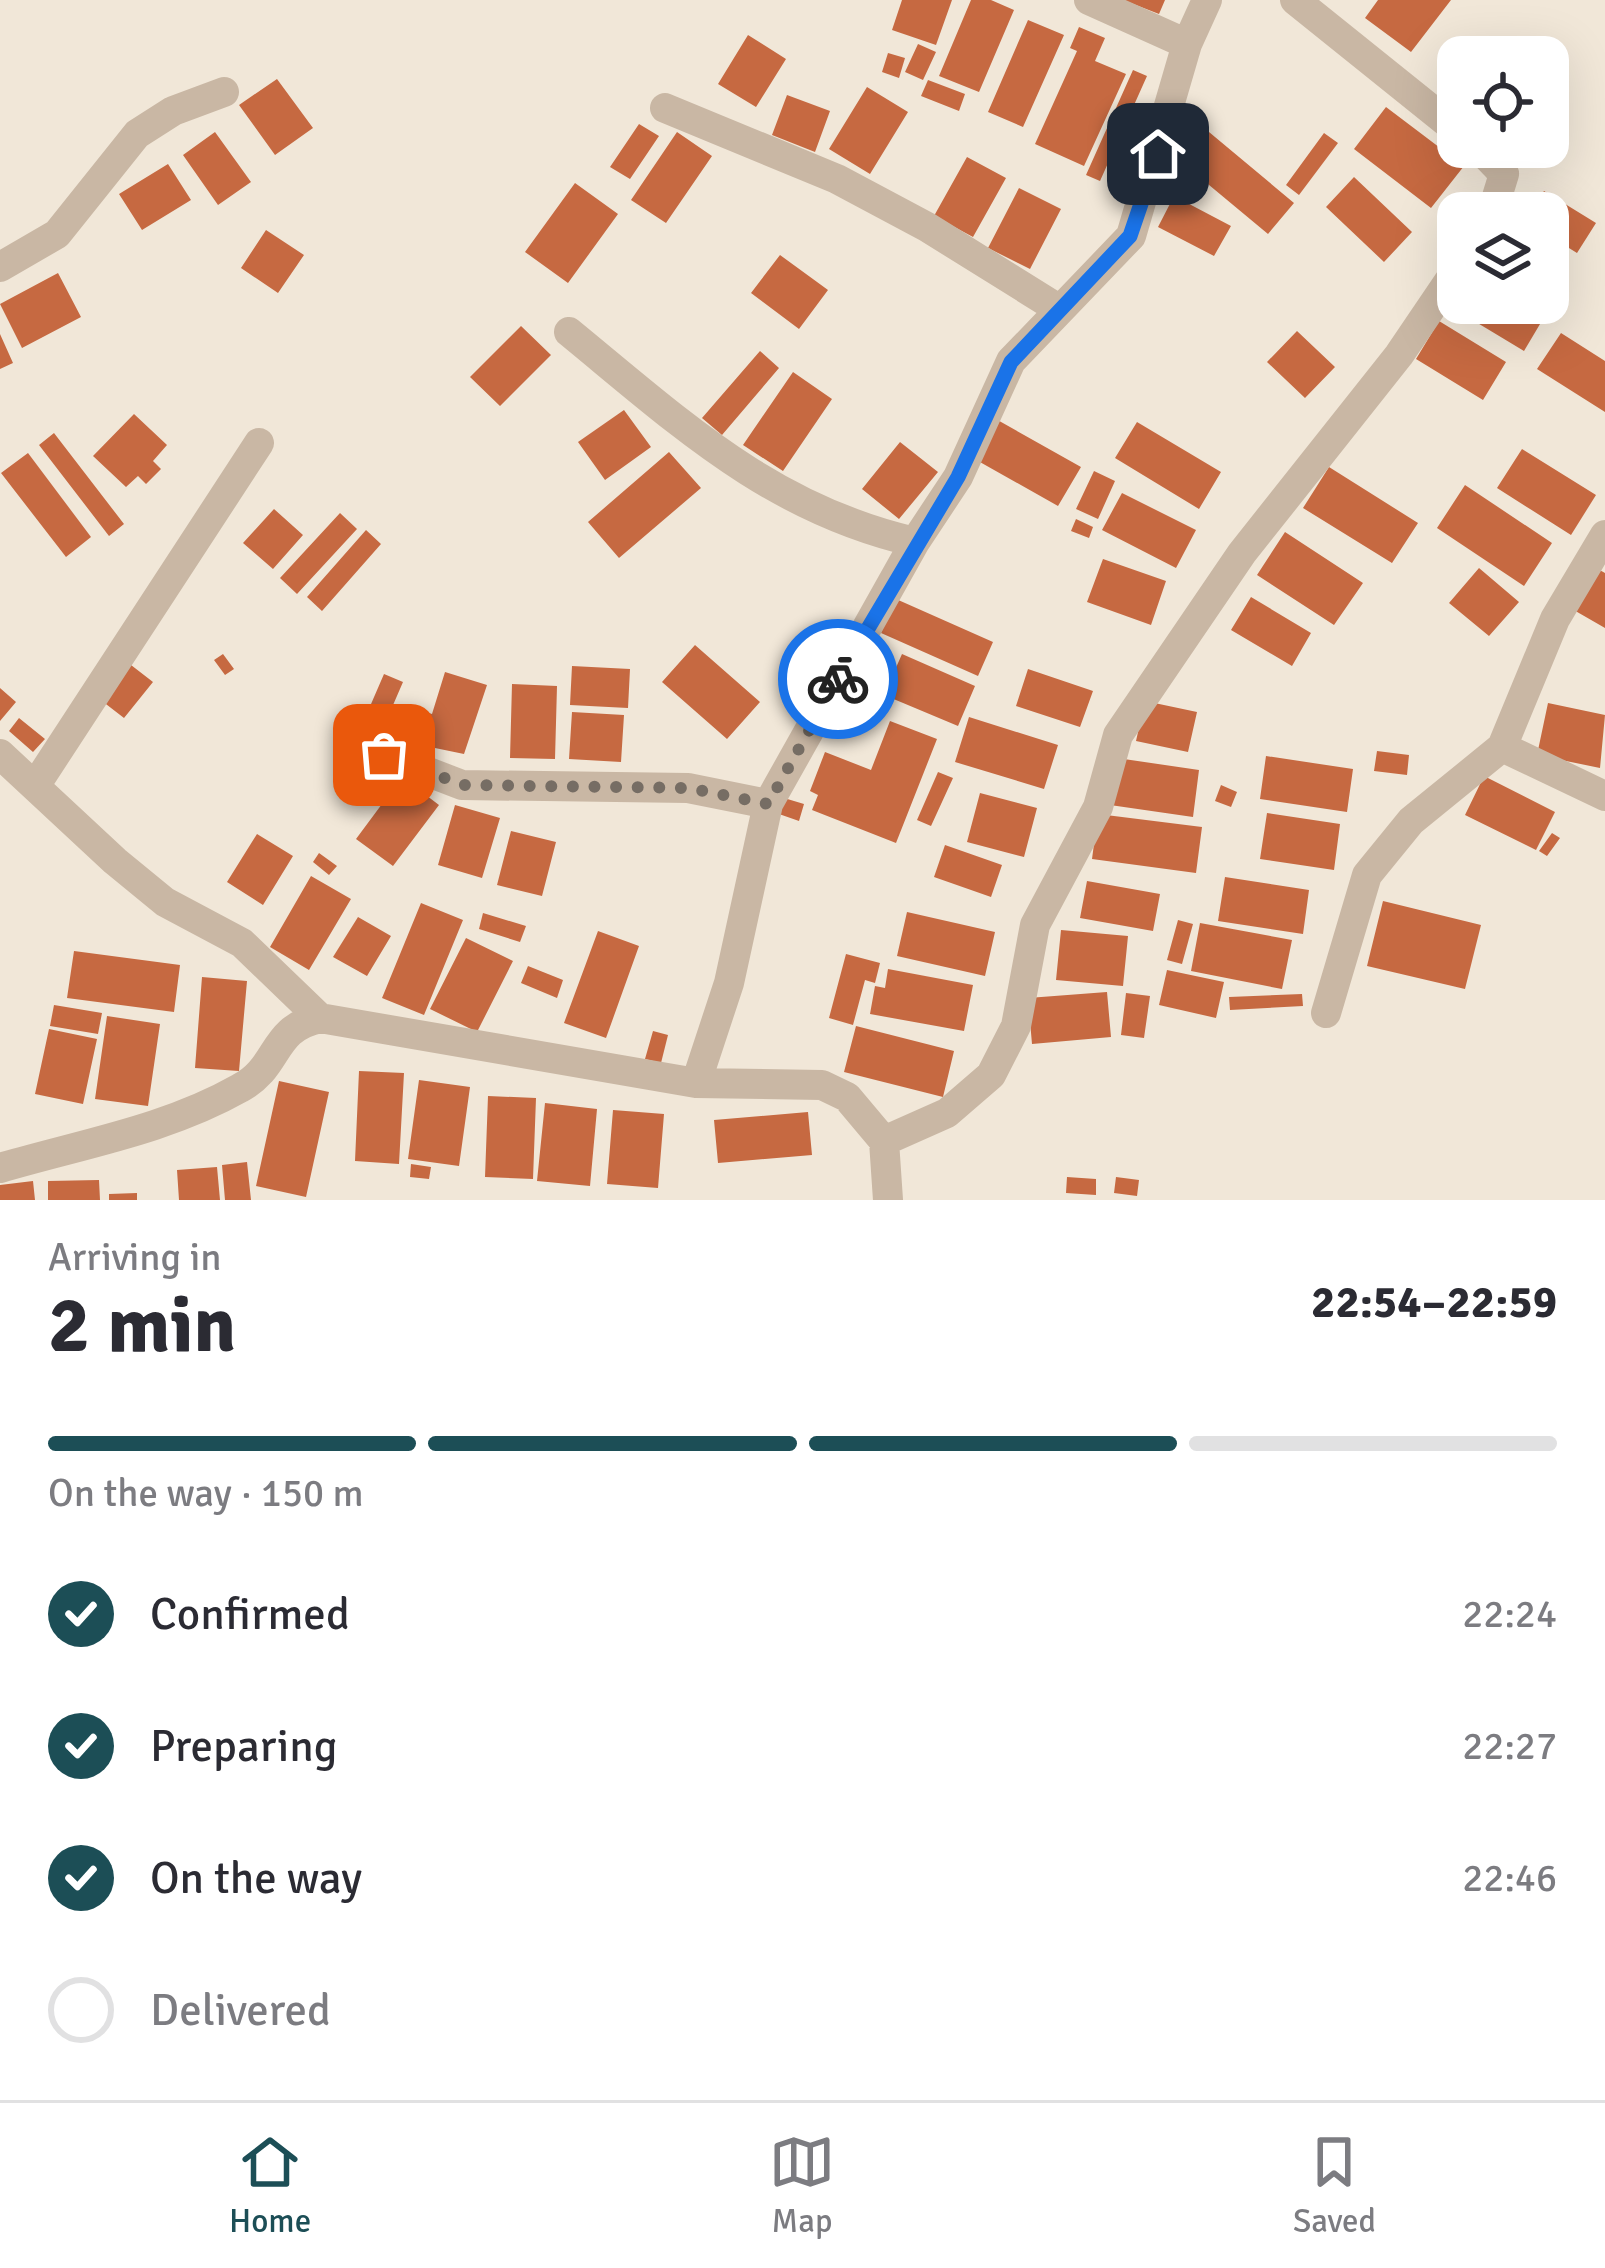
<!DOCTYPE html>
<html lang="en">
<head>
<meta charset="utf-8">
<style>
	body { margin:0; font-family:Signika,sans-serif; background:#f7f7f7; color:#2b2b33; height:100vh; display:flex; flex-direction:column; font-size:45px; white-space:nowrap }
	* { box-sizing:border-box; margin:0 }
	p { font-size:39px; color:#7c7c81 }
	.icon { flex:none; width:66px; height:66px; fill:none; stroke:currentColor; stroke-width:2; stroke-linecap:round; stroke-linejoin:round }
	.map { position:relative; height:1200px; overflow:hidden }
	.sheet { display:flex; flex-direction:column; background:#fff; flex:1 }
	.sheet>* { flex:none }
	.tools { position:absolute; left:1437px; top:36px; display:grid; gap:24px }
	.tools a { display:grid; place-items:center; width:132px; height:132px; border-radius:24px; background:#fff; box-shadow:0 12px 48px #0002; font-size:60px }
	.pin { position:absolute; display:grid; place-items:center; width:102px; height:102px; color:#fff; margin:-51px; border-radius:24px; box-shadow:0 6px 18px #0006 }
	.courier { position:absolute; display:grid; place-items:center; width:120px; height:120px; margin:-60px; border:9px solid #1a73e8; border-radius:50%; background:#fff; color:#222; box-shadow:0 3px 15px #0007 }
	.summary em { font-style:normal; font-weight:800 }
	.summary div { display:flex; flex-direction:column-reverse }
	.summary { display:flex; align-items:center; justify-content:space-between; height:204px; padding:0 48px }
	h1 { font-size:78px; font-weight:800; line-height:90px }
	.bar { display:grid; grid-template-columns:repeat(4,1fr); gap:18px 12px; align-content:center; height:144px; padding:0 48px }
	.bar i { height:15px; border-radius:9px; background:#e1e1e2 }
	.bar .active { background:#1c4e56 }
	.bar p { grid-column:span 4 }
	ol { padding:0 48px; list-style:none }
	li { display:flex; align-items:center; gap:36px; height:132px }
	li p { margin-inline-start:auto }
	li .icon { padding:12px; border-radius:50%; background:#1c4e56; color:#fff; stroke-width:4 }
	li:last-child { color:#7c7c81 }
	li i { width:66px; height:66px; border:6px solid #e1e1e2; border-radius:50% }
	.tab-bar { display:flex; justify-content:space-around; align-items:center; height:168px; border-top:3px solid #e1e1e2; background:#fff; font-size:33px; color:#7c7c81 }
	.tab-bar a { display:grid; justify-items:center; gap:6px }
	.tab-bar .active { color:#1c4e56 }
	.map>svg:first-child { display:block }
</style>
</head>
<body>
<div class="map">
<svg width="1605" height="1200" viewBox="0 0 1605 1200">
	<rect width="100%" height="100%" fill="#f1e7d8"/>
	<!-- building -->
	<path fill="#c66941" d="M902 0H952L936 45 892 30Z
		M971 0H991L1014 10 979 92 939 76Z
		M1123 0H1165L1159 14Z
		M1378 0H1451L1411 52 1365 18Z
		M1028 20 1064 35 1023 127 988 112Z
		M1079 27 1105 38 1095 61 1126 74 1084 166 1035 144 1077 51 1070 48Z
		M748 35 786 59 756 107 718 84Z
		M918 44 936 52 923 80 905 72Z
		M1522 45 1538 57H1513Z
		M888 53 905 58 899 78 882 72Z
		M1133 70 1147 76 1100 181 1086 175Z
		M277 79 313 128 275 155 239 105Z
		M928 80 965 94 959 111 921 96Z
		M867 87 908 112 870 174 829 149Z
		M787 95 830 111 815 152 772 135Z
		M1386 107 1464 166 1431 208 1354 149Z
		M639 124 659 136 630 179 610 167Z
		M215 132 251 182 218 205 183 155Z
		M677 132 712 156 666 223 631 200Z
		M1209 132 1294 203 1268 234 1191 170 1204 154 1196 147Z
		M1324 133 1338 143 1299 195 1286 185Z
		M1178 138 1192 152 1179 163 1166 149Z
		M967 157 1006 178 973 237 934 216Z
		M168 164 191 200 142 230 119 194Z
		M1354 177 1412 232 1384 262 1326 207Z
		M575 183 618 214 568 283 525 252Z
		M1019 188 1061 209 1030 269 988 248Z
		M1544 191 1596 223 1577 253 1548 235V213H1530Z
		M1174 196 1231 226 1214 256 1158 227Z
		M266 230 304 255 278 293 241 268Z
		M780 255 828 290 799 329 751 293Z
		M58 273 81 317 22 348 0 304Z
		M1458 295V303H1517L1543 319 1524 351 1451 307Z
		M1439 321 1506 362 1483 400 1416 359Z
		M521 326 551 355 500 406 470 377Z
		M1297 331 1335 367 1305 398 1267 362Z
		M1561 333 1605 361V412L1537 369Z
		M0 334 13 363 0 369Z
		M760 351 779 368 722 435 702 418Z
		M793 372 832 399 783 471 743 445Z
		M624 410 651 447 605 480 578 442Z
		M134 414 167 445 153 461 161 469 146 484 138 476 126 487 93 456Z
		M994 418 1081 467 1058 506 971 457Z
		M1137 422 1221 472 1199 509 1115 458Z
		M54 433 124 524 109 536 39 445Z
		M900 442 938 472 899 519 862 489Z
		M1522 449 1596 495 1571 535 1497 488Z
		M669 452 701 488 619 558 588 522Z
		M28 453 91 537 66 557 1 473Z
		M1329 467 1418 523 1392 563 1303 508Z
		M1094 471 1115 481 1098 519 1076 509Z
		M1465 485 1552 543 1524 586 1437 528Z
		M1122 493 1196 530 1176 568 1102 530Z
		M274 509 303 535 273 569 243 543Z
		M340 513 357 529 297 594 280 578Z
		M1076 519 1093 527 1089 538 1071 531Z
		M366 530 381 544 322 611 307 597Z
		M1285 532 1363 583 1334 625 1257 575Z
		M1103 559 1166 581 1151 625 1087 602Z
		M1479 568 1519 602 1489 636 1449 603Z
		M1596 568 1605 573V628L1572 609Z
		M1251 597 1311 633 1292 666 1231 630Z
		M896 599 993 642 978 676 881 633Z
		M695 645 760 702 727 739 662 682Z
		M223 654 234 669 225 675 214 660Z
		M902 654 975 686 958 726 884 695Z
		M131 665 153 682 124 718 102 701Z
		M572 666 630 669 628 708 570 705Z
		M1028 669 1093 691 1080 727 1016 706Z
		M445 672 487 685 464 754 406 742 417 709 432 714Z
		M384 674 403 682 387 719 368 711Z
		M512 684 557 686 555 759 510 758Z
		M0 688 16 702 0 721Z
		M1145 701 1197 712 1188 752 1136 741Z
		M1548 703 1605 715 1600 768 1537 755Z
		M572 712 624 715 621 762 569 759Z
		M969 717 1058 745 1044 789 955 762Z
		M19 718 45 739 33 752 9 731Z
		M890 721 937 739 896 843 812 810 818 795 810 791 825 752 871 770Z
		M1377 751 1409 755 1407 775 1374 771Z
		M1266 756 1353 769 1347 812 1260 799Z
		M1117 758 1199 770 1193 817 1110 805Z
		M938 772 953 778 931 826 917 820Z
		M1484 776 1555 812 1536 850 1465 815Z
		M402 777 439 805 393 866 356 839Z
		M1221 785 1237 792 1231 807 1215 801Z
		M980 793 1037 808 1024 857 967 842Z
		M784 798 804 804 799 821 779 814Z
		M455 805 500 818 482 878 438 865Z
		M1267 813 1340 824 1334 870 1260 859Z
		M1098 814 1202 827 1196 873 1092 859Z
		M511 831 556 842 542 896 497 885Z
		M1552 833 1560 838 1547 856 1539 851Z
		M257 834 293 856 263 905 227 882Z
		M945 845 1002 865 991 897 934 877Z
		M319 853 337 866 329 875 313 862Z
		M311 876 351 899 309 970 270 947Z
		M1225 877 1309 890 1303 934 1218 921Z
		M1087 881 1160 894 1153 931 1080 918Z
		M1383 901 1481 925 1465 989 1367 966Z
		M421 903 463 920 424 1015 382 998Z
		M907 912 995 932 985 976 897 956Z
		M483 913 526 926 520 942 479 929Z
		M358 917 391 936 367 976 333 957Z
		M1178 920 1193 924 1182 964 1167 960Z
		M1200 923 1292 940 1282 989 1191 971Z
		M1061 930 1128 936 1123 986 1056 980Z
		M598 931 639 946 606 1038 564 1023Z
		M466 938 513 961 477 1032 430 1009Z
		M74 951 180 965 174 1012 67 998Z
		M846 954 880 963 875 983 865 980 853 1025 829 1018Z
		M528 966 563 980 557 998 521 983Z
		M888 969 973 985 964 1031 870 1014 875 986 885 988Z
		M1167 970 1224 982 1216 1018 1159 1005Z
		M202 977 247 981 239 1071 195 1068Z
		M1107 992 1111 1037 1032 1044 1028 998Z
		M1126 993 1150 996 1144 1038 1121 1035Z
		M1302 994 1303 1006 1230 1010 1229 997Z
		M54 1005 102 1013 98 1034 50 1026Z
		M107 1016 160 1024 148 1106 95 1099Z
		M856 1026 954 1051 943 1097 844 1072Z
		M49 1029 97 1039 83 1104 35 1094Z
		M653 1031 668 1035 661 1063 645 1059Z
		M359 1071 404 1073 399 1164 355 1161Z
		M419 1080 470 1087 459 1166 408 1159Z
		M279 1081 329 1092 306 1197 256 1186Z
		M488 1096 536 1098 533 1179 485 1177Z
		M545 1103 597 1109 590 1186 537 1181Z
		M613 1110 664 1114 658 1188 607 1184Z
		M808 1112 812 1155 718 1163 714 1120Z
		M247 1162 251 1200H225L222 1165Z
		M411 1164 431 1167 429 1179 410 1177Z
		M217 1167 220 1200H179L177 1170Z
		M1067 1177 1096 1179V1195L1066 1193Z
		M1116 1177 1139 1180 1137 1196 1114 1193Z
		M99 1180 100 1200H48V1181Z
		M33 1181 35 1200H0V1185Z
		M137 1193V1200H109V1194Z"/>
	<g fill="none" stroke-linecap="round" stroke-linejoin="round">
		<!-- minor -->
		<path stroke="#c9b7a4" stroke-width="30" d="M1089 0 1187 44
			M1295 0 1458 131
			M665 108 837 179 927 227 1057 308
			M1478 147 1504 174 1492 213
			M0 267 57 234 137 134 173 111 224 92
			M569 332C680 423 771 509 915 542
			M1502 747 1605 796
			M0 754 115 861 165 902 242 943 320 1018
			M384 755 462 785 688 788 768 804
			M35 786 259 443
			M1326 1013 1367 875 1411 821 1502 747 1555 619 1605 535
			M696 1083 729 983 768 804 915 542 958 477 1011 361 1131 236 1187 44 1207 0
			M884 1141 947 1113 991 1075 1016 1026 1035 925 1098 807 1118 735 1242 553 1399 355 1458 268
			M0 1168C81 1144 166 1130 240 1088 281 1066 270 1029 320 1018L696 1083 822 1085 847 1097 884 1141 888 1200"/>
	</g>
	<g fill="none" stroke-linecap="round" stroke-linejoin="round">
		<!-- done -->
		<path stroke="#766d64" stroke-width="12" stroke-dasharray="0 21.6" d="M384 755 463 785 688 788 768 804 838 679"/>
		<!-- route -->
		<path stroke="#1a73e8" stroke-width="15" d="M838 679 958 477 1011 362 1130 236 1158 154"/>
	</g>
</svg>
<div class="tools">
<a><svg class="icon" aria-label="locate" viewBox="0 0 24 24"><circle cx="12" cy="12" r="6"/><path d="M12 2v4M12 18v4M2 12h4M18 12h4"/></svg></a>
<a><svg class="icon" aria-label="layers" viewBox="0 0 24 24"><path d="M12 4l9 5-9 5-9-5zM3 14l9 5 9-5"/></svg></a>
</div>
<div class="pin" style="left:384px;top:755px;background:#ea580c"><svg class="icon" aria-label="bag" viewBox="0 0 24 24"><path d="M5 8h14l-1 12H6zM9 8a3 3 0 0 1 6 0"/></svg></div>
<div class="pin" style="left:1158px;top:154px;background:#1f2937"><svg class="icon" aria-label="home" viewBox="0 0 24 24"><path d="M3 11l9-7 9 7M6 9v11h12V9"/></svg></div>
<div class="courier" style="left:838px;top:679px"><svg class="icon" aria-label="bike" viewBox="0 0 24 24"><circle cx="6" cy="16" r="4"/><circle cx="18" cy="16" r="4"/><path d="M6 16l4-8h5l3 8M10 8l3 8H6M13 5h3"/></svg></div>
</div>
<section class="sheet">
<div class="summary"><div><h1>2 min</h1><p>Arriving in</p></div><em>22:54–22:59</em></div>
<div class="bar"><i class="active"></i><i class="active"></i><i class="active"></i><i></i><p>On the way · 150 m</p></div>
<ol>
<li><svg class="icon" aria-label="check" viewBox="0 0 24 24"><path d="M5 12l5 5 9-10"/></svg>Confirmed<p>22:24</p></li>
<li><svg class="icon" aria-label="check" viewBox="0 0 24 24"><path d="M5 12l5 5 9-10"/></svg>Preparing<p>22:27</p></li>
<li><svg class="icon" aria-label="check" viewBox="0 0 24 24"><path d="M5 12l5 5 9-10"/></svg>On the way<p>22:46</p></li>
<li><i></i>Delivered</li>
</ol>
</section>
<nav class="tab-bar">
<a class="active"><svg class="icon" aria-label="home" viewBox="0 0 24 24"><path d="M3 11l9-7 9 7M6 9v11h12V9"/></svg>Home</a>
<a><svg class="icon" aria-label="map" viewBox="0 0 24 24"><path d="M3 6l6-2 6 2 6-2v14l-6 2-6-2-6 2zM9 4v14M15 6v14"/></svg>Map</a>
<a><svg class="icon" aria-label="saved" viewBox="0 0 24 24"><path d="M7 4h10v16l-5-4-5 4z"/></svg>Saved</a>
</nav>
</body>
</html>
